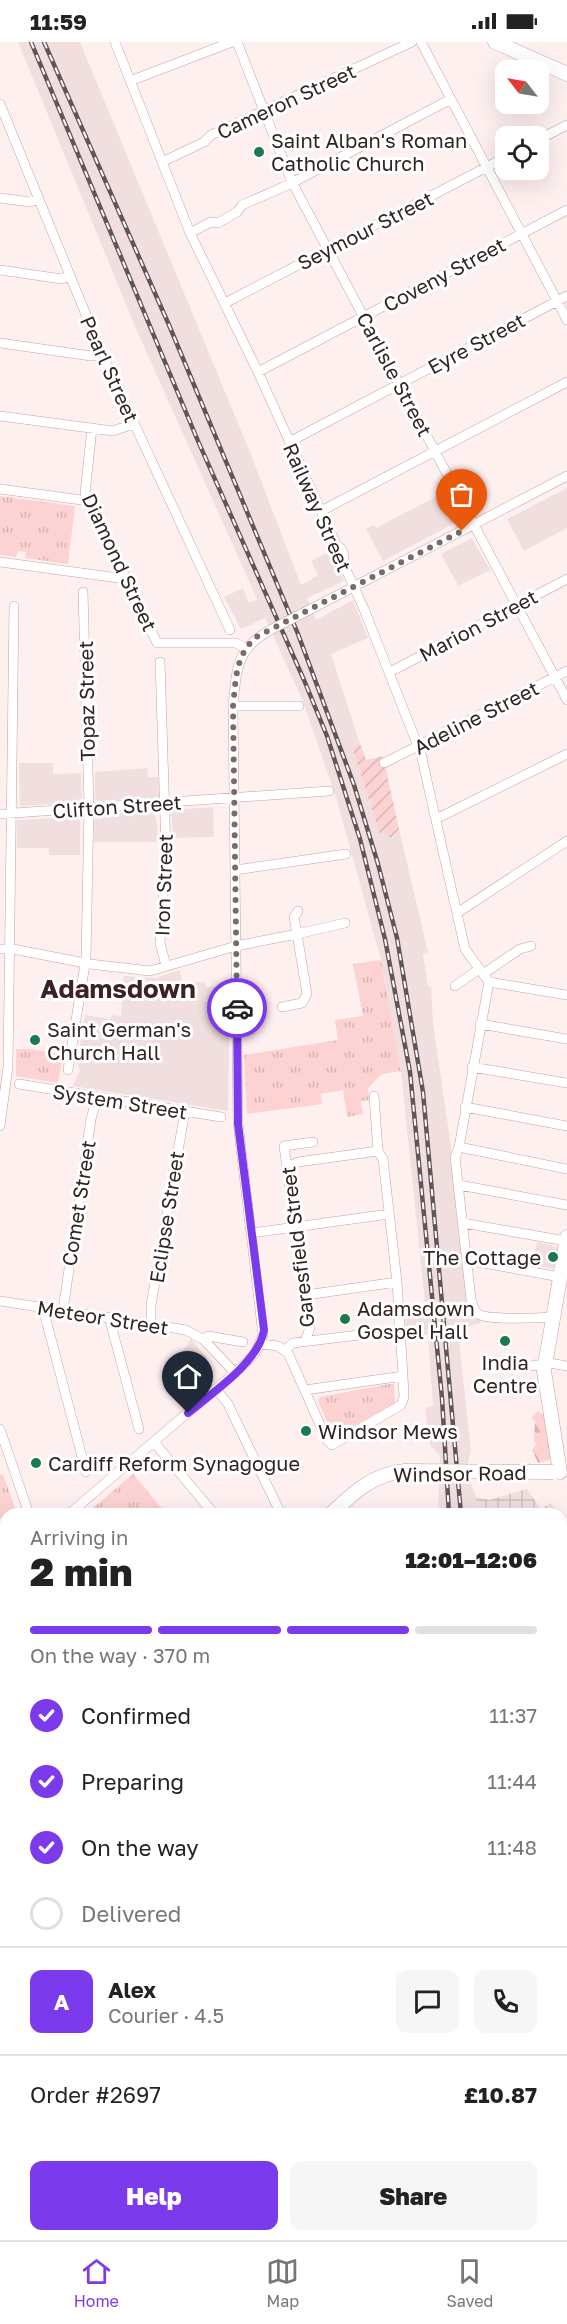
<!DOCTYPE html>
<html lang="en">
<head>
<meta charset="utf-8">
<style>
	body { margin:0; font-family:"Golos Text",sans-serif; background:#f6f6f6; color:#222; height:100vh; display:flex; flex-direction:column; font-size:22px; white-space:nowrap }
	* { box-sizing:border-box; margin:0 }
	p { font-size:20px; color:#767676 }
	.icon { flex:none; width:33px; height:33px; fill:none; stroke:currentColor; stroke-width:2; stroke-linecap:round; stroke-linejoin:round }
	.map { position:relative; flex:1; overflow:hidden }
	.drawer { position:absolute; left:0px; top:1466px; width:567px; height:734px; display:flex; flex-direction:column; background:#fff; border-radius:18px 18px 0 0; box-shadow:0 6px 24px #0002 }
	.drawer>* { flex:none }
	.needle { width:39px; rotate:301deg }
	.buttons { position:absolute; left:495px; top:18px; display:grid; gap:12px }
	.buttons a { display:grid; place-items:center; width:54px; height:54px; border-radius:12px; background:#fff; box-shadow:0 6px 24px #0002; font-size:30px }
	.pin { position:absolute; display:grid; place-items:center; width:51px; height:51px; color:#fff; margin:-62px -26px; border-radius:50% 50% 50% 0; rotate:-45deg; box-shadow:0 0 6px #0007 }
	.pin .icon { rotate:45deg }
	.courier { position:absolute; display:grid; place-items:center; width:60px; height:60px; margin:-30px; border:4px solid #7c3aed; border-radius:50%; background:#fff; color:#222; box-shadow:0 2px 8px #0007 }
	.headline em { font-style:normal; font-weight:800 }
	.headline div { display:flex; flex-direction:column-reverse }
	.headline { display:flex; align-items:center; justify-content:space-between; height:102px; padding:0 30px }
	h1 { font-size:39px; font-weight:800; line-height:45px }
	.bar { display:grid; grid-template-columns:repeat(4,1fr); gap:9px 6px; align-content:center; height:72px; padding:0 30px }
	.bar i { height:8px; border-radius:4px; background:#e0e0e0 }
	.bar .selected { background:#7c3aed }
	.bar p { grid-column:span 4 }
	.line { display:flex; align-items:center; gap:15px; padding:0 30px; border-top:2px solid #e0e0e0 }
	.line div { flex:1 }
	.round { display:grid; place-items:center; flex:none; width:63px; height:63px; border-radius:12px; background:#f6f6f6 }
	ol { padding:0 30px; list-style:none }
	li { display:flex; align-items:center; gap:18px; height:66px }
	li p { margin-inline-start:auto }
	li .icon { padding:6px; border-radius:50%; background:#7c3aed; color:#fff; stroke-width:4 }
	li:last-child { color:#767676 }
	li i { width:33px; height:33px; border:3px solid #e0e0e0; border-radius:50% }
	.cta { display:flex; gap:12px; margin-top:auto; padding:12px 30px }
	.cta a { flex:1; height:69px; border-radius:12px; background:#7c3aed; color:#fff; font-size:24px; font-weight:800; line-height:69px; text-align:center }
	.cta a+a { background:#f6f6f6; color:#222 }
	.status { display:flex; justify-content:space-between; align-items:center; height:42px; padding:0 30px; background:#fff; direction:ltr }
	.status svg { height:16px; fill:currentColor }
	.dock { display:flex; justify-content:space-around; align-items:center; height:84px; border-top:2px solid #e0e0e0; background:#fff; font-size:16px; color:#767676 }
	.dock a { display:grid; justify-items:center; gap:3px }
	.dock .selected { color:#7c3aed }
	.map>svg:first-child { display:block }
</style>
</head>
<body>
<div class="status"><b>11:59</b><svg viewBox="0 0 49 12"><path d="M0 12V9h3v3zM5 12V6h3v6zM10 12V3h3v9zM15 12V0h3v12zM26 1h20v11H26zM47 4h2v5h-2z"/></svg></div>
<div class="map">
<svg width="567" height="2198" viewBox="0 0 567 2198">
	<defs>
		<pattern id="industrial-grid" width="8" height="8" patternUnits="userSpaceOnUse" patternTransform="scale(1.5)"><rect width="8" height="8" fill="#f1dfdf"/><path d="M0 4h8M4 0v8" fill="none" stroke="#cfbfbf"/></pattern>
		<pattern id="forest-firs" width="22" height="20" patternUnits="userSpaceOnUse" patternTransform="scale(1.5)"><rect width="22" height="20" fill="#fcd2d3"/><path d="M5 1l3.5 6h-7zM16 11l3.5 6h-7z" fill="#d8b4b5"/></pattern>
		<pattern id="park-tufts" width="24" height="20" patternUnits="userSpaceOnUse" patternTransform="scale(1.5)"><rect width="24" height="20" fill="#fcd2d3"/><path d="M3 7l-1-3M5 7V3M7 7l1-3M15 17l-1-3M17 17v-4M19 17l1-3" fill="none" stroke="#d8b4b5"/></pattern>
		<pattern id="garden-furrows" width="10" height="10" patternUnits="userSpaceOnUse" patternTransform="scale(1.5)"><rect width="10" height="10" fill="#fcd2d3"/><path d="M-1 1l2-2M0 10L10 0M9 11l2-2" fill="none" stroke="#d8b4b5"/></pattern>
	</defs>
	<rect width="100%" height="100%" fill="#fff0f0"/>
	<!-- built -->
	<path fill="#f1dfdf" d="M18 0H80L250 410 301 543 318 533 311 519 331 509 344 539 307 556 316 578 353 558 368 596 331 612 360 702 352 705 380 792 399 787 428 910 423 912 428 944 431 945 433 981 459 1159 469 1258 480 1277V1281L458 1289 471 1409 468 1421 470 1438 476 1455 477 1471H438L440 1414 430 1403 425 1367 433 1363 428 1293 406 1294 405 1273 426 1271 401 1029 381 918 336 755 302 657 265 576 241 587 224 555 243 546 249 561 257 557 137 289Z
		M567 446V486L524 509 507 477Z
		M439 453 448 463 455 460 462 477 383 519 366 487 374 483 376 486Z
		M472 496 490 528 458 544 441 512Z
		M19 721H53V732L81 731 82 760 20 764Z
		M147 726 148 735H158L159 755 98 759 95 757V730Z
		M213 765 214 795 173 796 171 768Z
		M155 769 159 800H94L95 773Z
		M80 775V813H49V806H17V778Z
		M180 928 182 941 205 940 206 945H230L228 1069 73 1044 80 1028 77 1021 85 973 111 977 112 973 121 974 124 934 155 936Z
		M537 1200 558 1205 553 1227 533 1223Z
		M191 1297 206 1315 207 1334 183 1329 178 1317Z
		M0 1923 6 1926V1990L0 1986Z
		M352 2193H541L540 2198H352Z"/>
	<!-- industrial -->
	<path fill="url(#industrial-grid)" d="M527 1447 541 1467 551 1461 559 1471H477L476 1455 489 1458Z
		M561 1475 567 1483V1621L561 1622Z"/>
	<!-- forest -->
	<path fill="url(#forest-firs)" d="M538 1369 544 1373 551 1413 549 1418 538 1421 532 1408 536 1403 534 1397 535 1379 531 1376Z"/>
	<!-- park -->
	<path fill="url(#park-tufts)" d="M0 454 75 464 68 522 25 516 26 510 18 509 16 515 0 513Z
		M381 918 401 1029 382 1032 368 1046 369 1058 361 1059 363 1072 347 1075 343 1048 321 1052 322 1062 247 1072 244 1013 338 998 335 978 363 974 353 922Z
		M16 1007H31L63 1013 58 1041 16 1034Z
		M389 1342H394L395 1361 339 1392 332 1391 318 1359 320 1355Z
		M133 1432 166 1471H87Z
		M0 1433H3L17 1471 6 1472V1475L0 1477Z"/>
	<!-- garden -->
	<path fill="url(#garden-furrows)" d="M360 702 366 718 383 714 399 787 391 796 384 791 380 792 352 705Z"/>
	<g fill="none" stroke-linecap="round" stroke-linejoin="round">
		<!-- canal -->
		<path stroke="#b58c8d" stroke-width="8" d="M245 2193 249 2198"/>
		<defs>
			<path id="street" d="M115 0 190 191 258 330 336 502C343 507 345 513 343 521L364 567 421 712 465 907 489 940
				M237 0 292 140 567 658
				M421 0 567 278
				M130 39 232 0
				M0 62 102 312 230 588
				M538 98 567 83
				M162 120 204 100 211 93 412 0
				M0 156 30 160 39 157
				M190 191 211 180 218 181 237 170 242 163 288 143 451 57
				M0 228 62 237 70 234
				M225 261 506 115
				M0 301 91 314 102 312
				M258 330 567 168
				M0 374 113 389 133 382
				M92 386 85 451 157 601H236L245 606
				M289 400 567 254
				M0 447 89 459
				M321 469 567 340
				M0 520 126 537
				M311 567 567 434
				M160 620 166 809 160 901 166 924
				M390 630 567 537
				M233 664H299
				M384 721 567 629
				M0 772 329 749
				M436 777 567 712
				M235 828 346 812
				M298 869 294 875 297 892 345 881
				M457 871 567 799
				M0 907H13L90 922 150 929 236 904 297 892 307 952 302 961 282 965
				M483 932 520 907 531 904
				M489 940 459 1105 567 1127
				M489 940 567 953
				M455 944 479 927
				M480 982 567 997
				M472 1025 567 1041
				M68 1028 86 916 89 764 83 550
				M19 1042 221 1075
				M374 1054 378 1109 383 1117 397 1240 403 1334
				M465 1065 567 1084
				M0 1084 8 1025 14 564
				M459 1105 455 1115 471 1257C473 1263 474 1271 480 1273 493 1278 538 1276 553 1275
				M287 1125 298 1120 378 1109
				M459 1143 567 1163
				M463 1181 566 1199
				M252 1191 389 1172
				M467 1218 560 1235
				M306 1253 397 1240
				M0 1259 186 1288 204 1298 235 1331
				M46 1265 45 1274 86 1430
				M63 1268 91 1077 97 1055
				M109 1275 139 1387
				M151 1282V1263L185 1069
				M204 1298 208 1294 243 1300
				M305 1299 310 1286 284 1104 313 1100
				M260 1302 278 1304 288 1311 327 1398 332 1403 401 1363 404 1355 403 1334 305 1348
				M285 1308 293 1301 400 1288
				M531 1324 550 1321 567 1324
				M216 1347 228 1362 281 1472
				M0 1387 29 1472
				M154 1400 214 1472
				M69 1472 246 1321 255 1311 263 1293 238 1081 233 664C237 627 235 607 272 587
				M0 1490 6 1488
				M0 1573 6 1565
				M0 1717 6 1713
				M567 1744V1776
				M561 2052 567 2054
				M0 2056 6 2057
				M0 2074 6 2075
				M0 2082 6 2083
				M0 2101 6 2147 4 2197
				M0 2197 17 2198"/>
			<path id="secondary" d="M495 0 567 32
				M560 1430 544 1329 567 1195
				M331 1472C354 1450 373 1432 405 1429
				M561 2128 567 2095
				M561 2166 567 2133
				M547 2198 548 2193"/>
			<path id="primary" d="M0 1643 6 1644
				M0 1654 6 1656
				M561 1820 567 1821
				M561 1831 567 1832
				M226 2198 228 2193"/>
		</defs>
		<!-- street casing -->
		<use href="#street" stroke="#c4a2a2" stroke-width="10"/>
		<!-- secondary casing -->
		<use href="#secondary" stroke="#c4a2a2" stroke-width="15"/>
		<!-- primary casing -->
		<use href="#primary" stroke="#d2cfcf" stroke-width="16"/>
		<!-- street -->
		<use href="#street" stroke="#fff" stroke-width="9"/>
		<!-- secondary -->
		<use href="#secondary" stroke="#fff" stroke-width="14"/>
		<!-- primary -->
		<use href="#primary" stroke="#fcc2c5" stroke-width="15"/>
		<defs>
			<path id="rail" d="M31 0 198 399 304 638 327 694 360 797 385 897 410 1030 442 1356 449 1472
				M44 0 169 283 298 592 354 743 378 822 397 896 423 1050 461 1472
				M0 1933 6 1937
				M0 1948 6 1952
				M0 1964 6 1967
				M266 2193 270 2198
				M365 2198 366 2193
				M374 2198 375 2193"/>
		</defs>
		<!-- rail casing -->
		<use href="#rail" stroke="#635555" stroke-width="4.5"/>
		<!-- rail -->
		<use href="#rail" stroke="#fff" stroke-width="2" stroke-dasharray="7" stroke-linecap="butt"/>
		<defs>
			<path id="street-bridge" d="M272 587 311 567"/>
			<path id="secondary-bridge" d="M405 1429 553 1430"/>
		</defs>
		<!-- street-bridge casing -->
		<use href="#street-bridge" stroke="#c4a2a2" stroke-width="10" stroke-linecap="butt"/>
		<!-- secondary-bridge casing -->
		<use href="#secondary-bridge" stroke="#c4a2a2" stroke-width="15" stroke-linecap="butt"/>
		<!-- street-bridge -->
		<use href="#street-bridge" stroke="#fff" stroke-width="9"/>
		<!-- secondary-bridge -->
		<use href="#secondary-bridge" stroke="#fff" stroke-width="14"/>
	</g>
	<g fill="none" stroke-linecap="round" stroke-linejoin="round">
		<!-- done -->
		<path stroke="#796b6b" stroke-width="6" stroke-dasharray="0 10.8" d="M237 966 233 664C236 638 235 611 258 594L462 489"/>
		<!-- route -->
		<path stroke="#7c3aed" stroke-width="8" d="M188 1371C212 1351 259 1320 264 1288L238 1082 237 966"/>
	</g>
	<!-- markers -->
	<g fill="#1c784d" stroke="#fff" stroke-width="2">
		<circle cx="259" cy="110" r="6"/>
		<circle cx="35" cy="998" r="6"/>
		<circle cx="553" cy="1215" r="6"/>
		<circle cx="345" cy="1277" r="6"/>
		<circle cx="505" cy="1299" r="6"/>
		<circle cx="306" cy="1389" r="6"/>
		<circle cx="36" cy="1421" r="6"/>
	</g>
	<g text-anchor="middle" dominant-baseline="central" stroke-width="6" stroke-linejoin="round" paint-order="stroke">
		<!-- street labels -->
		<g font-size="20" fill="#312324" stroke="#fff">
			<text transform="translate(286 59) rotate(-25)">Cameron Street</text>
			<text transform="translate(365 188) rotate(-27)">Seymour Street</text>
			<text transform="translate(444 232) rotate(-28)">Coveny Street</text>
			<text transform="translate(476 301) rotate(-28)">Eyre Street</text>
			<text transform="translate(110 327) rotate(66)">Pearl Street</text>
			<text transform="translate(395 332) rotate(62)">Carlisle Street</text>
			<text transform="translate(318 465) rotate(66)">Railway Street</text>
			<text transform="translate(120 520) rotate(65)">Diamond Street</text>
			<text transform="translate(478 583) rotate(-28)">Marion Street</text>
			<text transform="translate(86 659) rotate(-91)">Topaz Street</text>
			<text transform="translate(476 675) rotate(-27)">Adeline Street</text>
			<text transform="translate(117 764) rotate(-4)">Clifton Street</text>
			<text transform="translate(163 843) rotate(-88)">Iron Street</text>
			<text transform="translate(120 1059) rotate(9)">System Street</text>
			<text transform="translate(78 1161) rotate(-81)">Comet Street</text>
			<text transform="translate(166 1175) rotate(-81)">Eclipse Street</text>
			<text transform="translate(297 1205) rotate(-97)">Garesfield Street</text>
			<text transform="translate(103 1275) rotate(9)">Meteor Street</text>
			<text transform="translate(460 1431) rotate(-1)">Windsor Road</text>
		</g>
		<!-- poi labels -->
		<g font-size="20" fill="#312324" stroke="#fff" text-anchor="start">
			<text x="271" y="98">Saint Alban's Roman<tspan x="271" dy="23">Catholic Church</tspan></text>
			<text x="47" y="987">Saint German's<tspan x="47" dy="23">Church Hall</tspan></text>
			<text x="541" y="1215" text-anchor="end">The Cottage</text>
			<text x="357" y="1266">Adamsdown<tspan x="357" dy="23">Gospel Hall</tspan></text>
			<text x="505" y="1320" text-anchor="middle">India<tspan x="505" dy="23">Centre</tspan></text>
			<text x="318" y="1389">Windsor Mews</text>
			<text x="48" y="1421">Cardiff Reform Synagogue</text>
		</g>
		<!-- district labels -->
		<g font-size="26" font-weight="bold" fill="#3d2224" stroke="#fff">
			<text x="118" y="946">Adamsdown</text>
		</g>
	</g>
</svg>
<div class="buttons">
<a><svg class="needle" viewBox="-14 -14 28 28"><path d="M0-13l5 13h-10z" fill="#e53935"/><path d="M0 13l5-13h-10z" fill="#767676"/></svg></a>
<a><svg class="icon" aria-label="locate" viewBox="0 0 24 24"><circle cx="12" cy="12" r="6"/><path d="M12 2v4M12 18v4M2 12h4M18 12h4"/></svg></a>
</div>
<div class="pin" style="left:462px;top:489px;background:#ea580c"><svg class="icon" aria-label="bag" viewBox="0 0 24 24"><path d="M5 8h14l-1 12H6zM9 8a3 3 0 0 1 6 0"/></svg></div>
<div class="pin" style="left:188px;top:1371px;background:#1f2937"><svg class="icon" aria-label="home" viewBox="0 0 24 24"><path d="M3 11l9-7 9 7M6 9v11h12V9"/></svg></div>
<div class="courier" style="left:237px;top:966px"><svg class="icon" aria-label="car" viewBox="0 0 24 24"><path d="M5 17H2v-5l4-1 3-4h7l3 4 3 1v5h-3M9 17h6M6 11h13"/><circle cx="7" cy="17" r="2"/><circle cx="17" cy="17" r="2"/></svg></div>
<section class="drawer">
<div class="headline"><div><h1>2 min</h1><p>Arriving in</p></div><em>12:01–12:06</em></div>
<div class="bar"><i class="selected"></i><i class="selected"></i><i class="selected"></i><i></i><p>On the way · 370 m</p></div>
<ol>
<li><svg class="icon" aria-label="check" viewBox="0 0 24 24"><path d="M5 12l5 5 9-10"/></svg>Confirmed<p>11:37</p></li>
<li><svg class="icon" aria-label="check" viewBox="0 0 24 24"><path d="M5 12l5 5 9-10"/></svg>Preparing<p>11:44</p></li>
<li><svg class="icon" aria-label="check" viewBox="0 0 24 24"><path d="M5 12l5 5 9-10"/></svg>On the way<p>11:48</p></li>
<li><i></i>Delivered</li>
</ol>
<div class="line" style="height:108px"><b class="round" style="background:#7c3aed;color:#fff">A</b><div><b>Alex</b><p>Courier · 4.5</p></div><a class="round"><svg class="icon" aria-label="chat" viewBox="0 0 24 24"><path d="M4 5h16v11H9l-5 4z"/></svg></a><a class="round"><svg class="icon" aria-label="phone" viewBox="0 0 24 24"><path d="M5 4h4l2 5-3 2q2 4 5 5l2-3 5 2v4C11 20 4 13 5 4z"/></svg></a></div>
<div class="line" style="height:78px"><div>Order #2697</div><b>£10.87</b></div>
<div class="cta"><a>Help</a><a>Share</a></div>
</section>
</div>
<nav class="dock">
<a class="selected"><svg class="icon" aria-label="home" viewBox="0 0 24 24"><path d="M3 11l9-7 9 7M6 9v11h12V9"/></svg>Home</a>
<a><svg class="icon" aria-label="map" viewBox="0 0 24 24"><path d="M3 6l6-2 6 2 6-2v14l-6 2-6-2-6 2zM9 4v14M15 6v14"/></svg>Map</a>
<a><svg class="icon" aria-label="saved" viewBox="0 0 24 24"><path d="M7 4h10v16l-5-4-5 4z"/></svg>Saved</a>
</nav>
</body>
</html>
